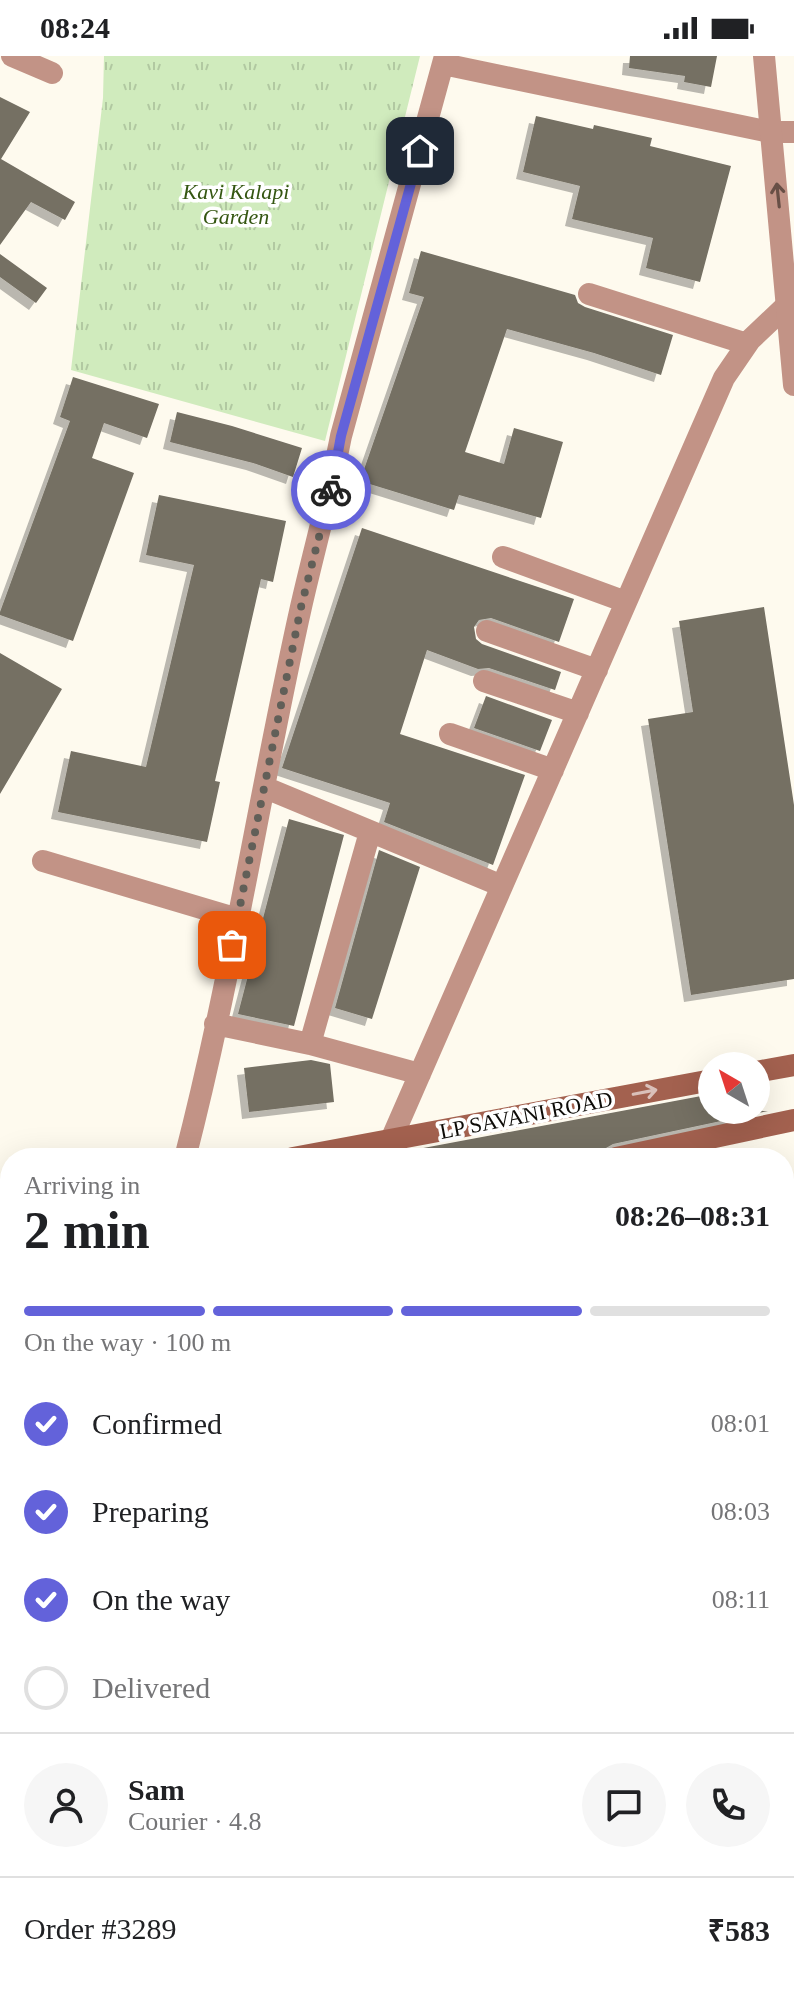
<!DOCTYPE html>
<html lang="en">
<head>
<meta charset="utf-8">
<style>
	body { margin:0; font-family:"Times New Roman",serif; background:#f6f6f6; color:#202124; height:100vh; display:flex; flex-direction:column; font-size:30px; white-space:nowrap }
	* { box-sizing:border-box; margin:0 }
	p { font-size:26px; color:#757577 }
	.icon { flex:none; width:44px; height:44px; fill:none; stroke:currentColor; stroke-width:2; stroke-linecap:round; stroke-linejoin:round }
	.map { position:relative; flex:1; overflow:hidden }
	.panel { position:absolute; left:0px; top:1092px; width:794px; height:848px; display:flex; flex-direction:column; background:#fff; border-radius:32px 32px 0 0; box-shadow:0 8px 32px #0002 }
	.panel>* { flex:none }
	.needle { width:52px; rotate:321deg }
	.tools { position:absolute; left:698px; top:996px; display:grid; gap:16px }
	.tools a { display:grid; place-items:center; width:72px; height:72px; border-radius:50%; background:#fff; box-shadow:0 8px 32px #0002; font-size:40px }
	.pin { position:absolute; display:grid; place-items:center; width:68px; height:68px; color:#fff; margin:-34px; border-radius:16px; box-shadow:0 4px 12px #0006 }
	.courier { position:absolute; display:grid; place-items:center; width:80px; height:80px; margin:-40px; border:6px solid #6362da; border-radius:50%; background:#fff; color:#222; box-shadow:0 2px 10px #0007 }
	.headline em { font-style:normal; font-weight:700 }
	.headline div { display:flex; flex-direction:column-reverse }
	.headline { display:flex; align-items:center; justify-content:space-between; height:136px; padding:0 24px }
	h1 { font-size:52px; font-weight:700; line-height:60px }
	.bar { display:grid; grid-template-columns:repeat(4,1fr); gap:12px 8px; align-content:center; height:96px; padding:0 24px }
	.bar i { height:10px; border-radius:6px; background:#e0e0e0 }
	.bar .active { background:#6362da }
	.bar p { grid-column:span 4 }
	.line { display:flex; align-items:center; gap:20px; padding:0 24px; border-top:2px solid #e0e0e0 }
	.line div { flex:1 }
	.round { display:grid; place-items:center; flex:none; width:84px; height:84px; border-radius:42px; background:#f6f6f6 }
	ol { padding:0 24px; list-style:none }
	li { display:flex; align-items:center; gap:24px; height:88px }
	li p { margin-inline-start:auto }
	li .icon { padding:8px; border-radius:50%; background:#6362da; color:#fff; stroke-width:4 }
	li:last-child { color:#757577 }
	li i { width:44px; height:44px; border:4px solid #e0e0e0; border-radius:50% }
	.status { display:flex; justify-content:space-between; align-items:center; height:56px; padding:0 40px; background:#fff; direction:ltr }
	.status svg { height:22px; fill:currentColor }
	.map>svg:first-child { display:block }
</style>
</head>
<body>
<div class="status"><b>08:24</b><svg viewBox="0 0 49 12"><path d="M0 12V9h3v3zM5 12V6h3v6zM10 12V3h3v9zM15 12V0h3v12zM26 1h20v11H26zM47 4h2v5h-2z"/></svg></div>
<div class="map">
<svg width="794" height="1940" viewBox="0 0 794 1940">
	<defs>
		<pattern id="park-tufts" width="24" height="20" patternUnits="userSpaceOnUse" patternTransform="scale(2)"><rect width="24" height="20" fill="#d0ebbd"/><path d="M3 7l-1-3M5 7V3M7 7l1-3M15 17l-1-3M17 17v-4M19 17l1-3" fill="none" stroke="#b1c8a1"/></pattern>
		<filter id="shadow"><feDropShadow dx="-7" dy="7" stdDeviation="0" flood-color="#0004"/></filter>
	</defs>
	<rect width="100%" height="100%" fill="#fefaee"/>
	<!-- park -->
	<path fill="url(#park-tufts)" d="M104 0H420L325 385 71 314 103 42Z"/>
	<!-- building -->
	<path fill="#746f63" filter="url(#shadow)" d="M630 0H717L711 31 684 26 685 20 629 12Z
		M0 41 30 56 1 103 75 146 65 164 31 146 0 189Z
		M536 60 593 73 594 69 652 82 650 90 731 110 700 226 646 212 653 182 572 163 580 130 523 116Z
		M421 195 575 239 578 247 585 251 673 279 661 319 594 297 507 273 465 396 504 408 514 372 563 386 541 462 459 439 454 454 360 425 424 241 409 237Z
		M0 198 47 232 36 247 0 221Z
		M73 321 159 348 147 382 104 367 92 402 134 417 73 585 0 559V556L70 365 60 361Z
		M177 356 232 370 302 392 293 421 253 407 170 386Z
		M159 439 286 465 273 526 261 523 215 725 220 726 207 786 58 756 71 695 146 711 194 509 146 499Z
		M362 472 574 543 559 586 491 562 479 564 474 571 476 583 482 588 561 616 555 634 489 612 478 613 427 594 400 678 525 719 493 809 384 766 390 747 282 712Z
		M764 551 794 749V923L691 939 648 663 693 656 679 565Z
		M0 597 62 633 0 738Z
		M486 640 552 664 540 695 474 672Z
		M289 763 344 779 294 970 238 958Z
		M379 794 420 811 372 963 335 952Z
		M311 1004 330 1008 334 1046 249 1056 244 1012Z
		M712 1038V1054L768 1055 613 1088 606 1092 602 1102H370Z"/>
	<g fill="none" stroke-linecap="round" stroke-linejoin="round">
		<!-- minor -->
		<path stroke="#c29386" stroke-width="22" d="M12 0 52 17
			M443 8 770 76H794
			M589 238 747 288
			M503 501 626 546
			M487 575 597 614
			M484 625 578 657
			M450 678 553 714
			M266 732 502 830
			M43 805 238 863
			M215 968 310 988 420 1018
			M310 988 370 776
			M391 1084 724 322 750 284 788 248
			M185 1102C232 920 260 734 301 551 314 494 330 437 341 380L445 0
			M0 1570 10 1543
			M0 1721 10 1727
			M352 1930 369 1940"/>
		<!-- tertiary -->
		<path stroke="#c29386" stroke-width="22" d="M764 0 794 329
			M784 1751 794 1736
			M656 1940 663 1930
			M784 1940 794 1927"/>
		<!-- secondary -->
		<path stroke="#a3614f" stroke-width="22" d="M756 1016 794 1009
			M293 1102 712 1024
			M616 1102 794 1064
			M0 1157 10 1155
			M0 1225 10 1223"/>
		<!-- trunk -->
		<path stroke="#7a2f1a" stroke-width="22" d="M784 1804 794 1791
			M784 1875 794 1860
			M690 1940 697 1930
			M742 1940 748 1930"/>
	</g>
	<!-- one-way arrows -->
	<defs><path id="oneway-shaft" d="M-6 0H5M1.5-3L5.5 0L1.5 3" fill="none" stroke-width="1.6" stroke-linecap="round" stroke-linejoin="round" transform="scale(2)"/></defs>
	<use stroke="#684f46" href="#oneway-shaft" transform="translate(778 139) rotate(-96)"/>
	<use stroke="#dac0b9" href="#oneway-shaft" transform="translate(645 1036) rotate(-11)"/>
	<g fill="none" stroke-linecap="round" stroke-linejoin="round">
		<!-- done -->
		<path stroke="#615f58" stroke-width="8" stroke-dasharray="0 14.4" d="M232 889 301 551 331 434"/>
		<!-- route -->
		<path stroke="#6362da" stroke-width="10" d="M331 434 341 380 420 95"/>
	</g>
	<g text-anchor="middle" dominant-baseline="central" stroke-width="7" stroke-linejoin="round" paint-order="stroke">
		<!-- park labels -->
		<g font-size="22" font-style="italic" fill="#345611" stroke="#fff">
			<text x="236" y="135">Kavi Kalapi<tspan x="236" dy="25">Garden</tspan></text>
		</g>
		<!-- street labels -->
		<g font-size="22" fill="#0d0b07" stroke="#fff">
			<text transform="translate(526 1059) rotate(-11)">LP SAVANI ROAD</text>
		</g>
	</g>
</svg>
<div class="tools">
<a><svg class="needle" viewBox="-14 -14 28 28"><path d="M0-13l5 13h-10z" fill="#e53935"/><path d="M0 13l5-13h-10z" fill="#757577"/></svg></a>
</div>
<div class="pin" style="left:232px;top:889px;background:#ea580c"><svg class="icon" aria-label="bag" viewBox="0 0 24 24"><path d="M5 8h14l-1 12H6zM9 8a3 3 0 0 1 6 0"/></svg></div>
<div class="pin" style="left:420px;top:95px;background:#1f2937"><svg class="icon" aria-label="home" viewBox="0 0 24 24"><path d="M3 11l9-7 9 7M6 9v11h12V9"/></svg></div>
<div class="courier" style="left:331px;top:434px"><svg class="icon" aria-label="bike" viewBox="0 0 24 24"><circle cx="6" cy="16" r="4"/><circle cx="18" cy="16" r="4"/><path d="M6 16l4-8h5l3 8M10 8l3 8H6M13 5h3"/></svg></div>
<section class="panel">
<div class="headline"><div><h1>2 min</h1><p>Arriving in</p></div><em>08:26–08:31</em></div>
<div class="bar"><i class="active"></i><i class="active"></i><i class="active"></i><i></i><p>On the way · 100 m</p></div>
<ol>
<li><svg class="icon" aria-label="check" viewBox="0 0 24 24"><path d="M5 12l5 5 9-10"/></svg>Confirmed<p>08:01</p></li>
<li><svg class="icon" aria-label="check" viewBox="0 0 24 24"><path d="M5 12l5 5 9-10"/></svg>Preparing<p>08:03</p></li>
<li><svg class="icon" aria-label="check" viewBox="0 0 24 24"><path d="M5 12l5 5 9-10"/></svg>On the way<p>08:11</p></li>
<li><i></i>Delivered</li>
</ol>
<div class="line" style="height:144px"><a class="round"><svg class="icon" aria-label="person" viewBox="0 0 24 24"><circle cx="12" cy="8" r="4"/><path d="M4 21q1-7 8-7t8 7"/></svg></a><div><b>Sam</b><p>Courier · 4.8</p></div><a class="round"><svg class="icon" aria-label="chat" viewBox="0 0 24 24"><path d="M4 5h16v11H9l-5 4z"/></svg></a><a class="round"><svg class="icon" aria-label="phone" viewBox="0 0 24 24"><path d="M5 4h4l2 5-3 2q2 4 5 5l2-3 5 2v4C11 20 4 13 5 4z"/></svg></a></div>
<div class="line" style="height:104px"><div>Order #3289</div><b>₹583</b></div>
</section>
</div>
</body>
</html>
